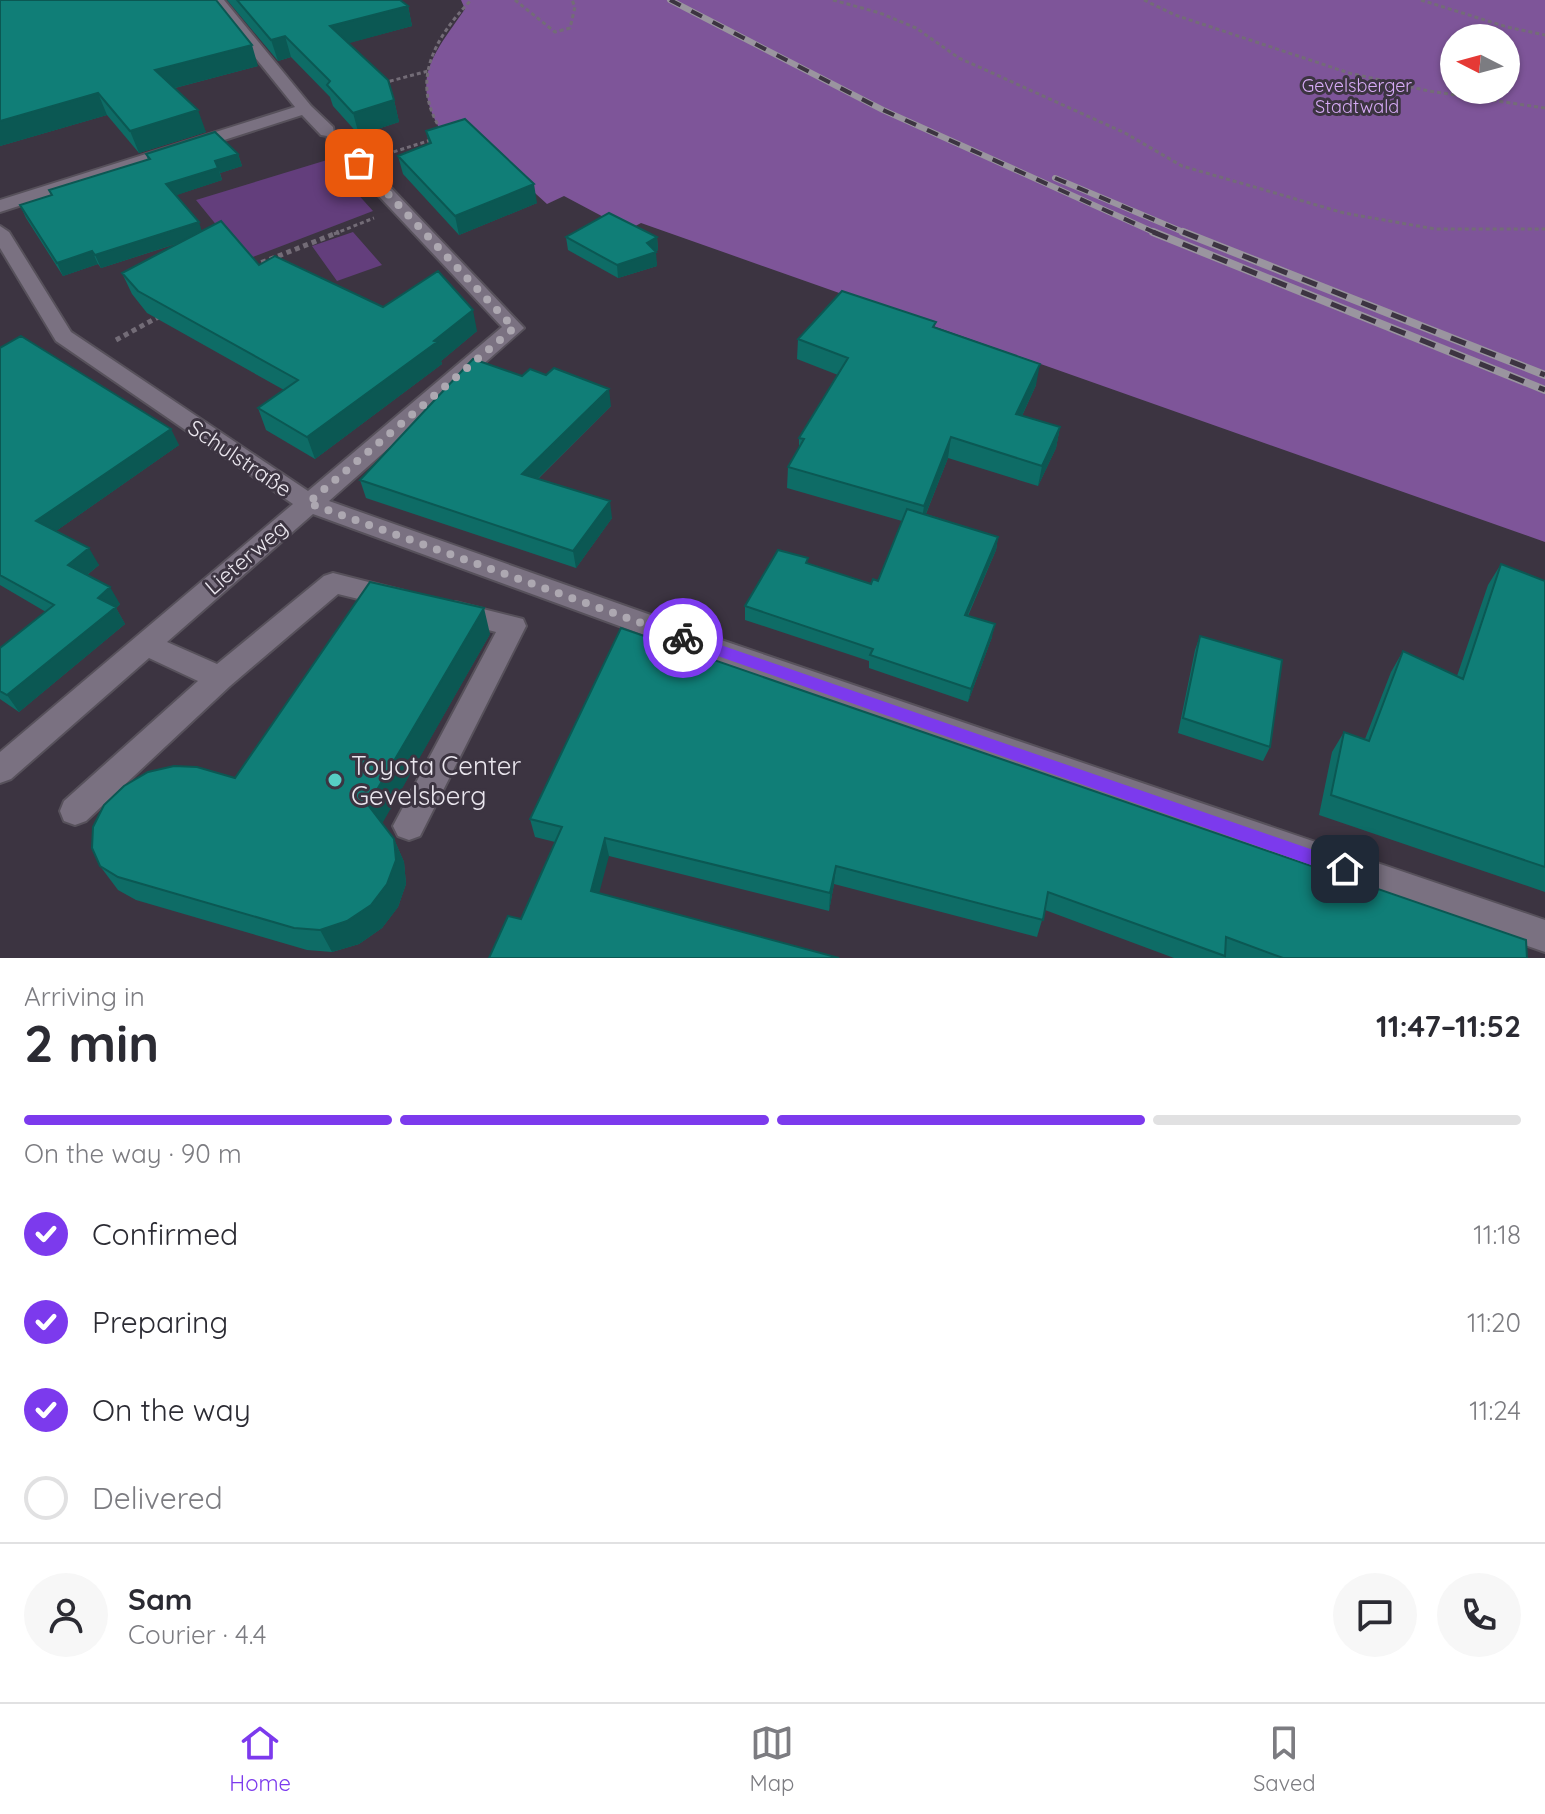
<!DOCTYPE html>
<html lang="en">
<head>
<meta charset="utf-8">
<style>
	body { margin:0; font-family:Quicksand,sans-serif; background:#f7f7f7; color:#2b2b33; height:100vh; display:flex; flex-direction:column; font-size:30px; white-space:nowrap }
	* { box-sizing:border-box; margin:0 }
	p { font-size:26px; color:#7c7c81 }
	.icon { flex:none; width:44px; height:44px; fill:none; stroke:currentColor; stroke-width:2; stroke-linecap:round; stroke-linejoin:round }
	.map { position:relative; height:958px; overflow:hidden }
	.drawer { display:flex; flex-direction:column; background:#fff; flex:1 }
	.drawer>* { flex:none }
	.needle { width:52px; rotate:276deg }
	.tools { position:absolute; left:1440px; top:24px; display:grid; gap:16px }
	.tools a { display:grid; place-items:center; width:80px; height:80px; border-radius:50%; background:#fff; box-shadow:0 2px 6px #0004; font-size:40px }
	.pin { position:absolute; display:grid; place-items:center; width:68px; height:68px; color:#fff; margin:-34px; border-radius:16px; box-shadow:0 4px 12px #0006 }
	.courier { position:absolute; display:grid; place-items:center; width:80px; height:80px; margin:-40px; border:6px solid #7c3aed; border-radius:50%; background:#fff; color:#222; box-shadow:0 2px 10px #0007 }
	.headline em { font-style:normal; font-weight:800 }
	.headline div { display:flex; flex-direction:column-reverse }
	.headline { display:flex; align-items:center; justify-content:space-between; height:136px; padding:0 24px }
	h1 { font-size:52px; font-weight:800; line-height:60px }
	.bar { display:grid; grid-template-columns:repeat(4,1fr); gap:12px 8px; align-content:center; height:96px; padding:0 24px }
	.bar i { height:10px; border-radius:6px; background:#e1e1e2 }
	.bar .on { background:#7c3aed }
	.bar p { grid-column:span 4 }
	.line { display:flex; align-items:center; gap:20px; padding:0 24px; border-top:2px solid #e1e1e2 }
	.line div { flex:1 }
	.round { display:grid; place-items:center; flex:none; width:84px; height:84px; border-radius:42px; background:#f7f7f7 }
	ol { padding:0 24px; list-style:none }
	li { display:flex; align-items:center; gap:24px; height:88px }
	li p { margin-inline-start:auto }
	li .icon { padding:8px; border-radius:50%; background:#7c3aed; color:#fff; stroke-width:4 }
	li:last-child { color:#7c7c81 }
	li i { width:44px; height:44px; border:4px solid #e1e1e2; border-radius:50% }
	.menu { display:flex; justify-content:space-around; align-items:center; height:112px; border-top:2px solid #e1e1e2; background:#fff; font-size:22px; color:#7c7c81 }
	.menu a { display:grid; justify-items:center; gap:4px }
	.menu .on { color:#7c3aed }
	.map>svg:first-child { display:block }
</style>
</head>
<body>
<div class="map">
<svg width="1545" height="958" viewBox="0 0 1545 958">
	<rect width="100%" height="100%" fill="#3c3441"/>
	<!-- green -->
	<path fill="#633e7c" d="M327 160 373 211 245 260 196 200Z
		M353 232 382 265 337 281 312 246Z"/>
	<!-- forest -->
	<path fill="#7e5599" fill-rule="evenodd" d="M461 0H1545V542L641 223 628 230 564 196 547 204 471 135 444 136C409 80 431 58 465 9ZM1454 38H1506V90H1454Z"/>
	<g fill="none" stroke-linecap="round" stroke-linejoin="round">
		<defs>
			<path id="minor" d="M209 0H224L311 106 333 127 334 133 340 134 524 328 329 501 727 642 1545 920V952L707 658 313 514 167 642 217 664 324 576 333 573 404 591 408 598 404 605 395 608 338 594 230 686 86 821 75 825 64 821 60 811 64 801 198 681 149 658 11 779 0 783V752L293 504 56 341 0 248V226L9 232 71 332 308 491 502 327 328 142 327 136 321 135 302 115 0 212V200L295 107Z
				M455 602 523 619 526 626 420 836 409 840 398 836 393 826 496 632 446 619 442 612 446 605Z"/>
		</defs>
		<!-- minor casing -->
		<use href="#minor" stroke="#57515b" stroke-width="4"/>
		<!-- path-far1 -->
		<path stroke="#736c77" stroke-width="3" stroke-dasharray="4 3" stroke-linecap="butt" d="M515 0 555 32 570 28 575 7 572 0
			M833 0 880 13 916 28 959 58 1125 133 1182 166 1344 213 1435 229H1545
			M1144 0 1175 15 1349 73 1429 91 1545 108
			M1421 0 1507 27 1545 35
			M383 83 428 71
			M441 130C410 81 434 39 471 0
			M387 154 434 139
			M334 234 374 218"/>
		<!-- path -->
		<path stroke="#736c77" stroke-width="5" stroke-dasharray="5 4" stroke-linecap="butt" d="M253 266 339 232
			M116 340 160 316"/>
		<!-- minor -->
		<use href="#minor" fill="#7a7181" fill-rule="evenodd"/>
		<defs>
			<path id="rail-far1" d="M670 0 883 110 1158 234
				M1055 178 1188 234"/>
			<path id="rail" d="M1153 232 1545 390
				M1183 232 1545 375"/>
		</defs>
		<!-- rail-far1 casing -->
		<use href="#rail-far1" stroke="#9a959f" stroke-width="6"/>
		<!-- rail casing -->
		<use href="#rail" stroke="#9a959f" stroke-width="8"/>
		<!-- rail-far1 -->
		<use href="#rail-far1" stroke="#3c3441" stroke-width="4" stroke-dasharray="12" stroke-linecap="butt"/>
		<!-- rail -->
		<use href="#rail" stroke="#3c3441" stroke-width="5" stroke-dasharray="16" stroke-linecap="butt"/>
	</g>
	<!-- wall -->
	<path fill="#0e6c66" d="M0 0 258 66 175 88 206 132 139 153 107 115 0 146Z
		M227 0H400L408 6 412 26 348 43 394 100 399 122 359 135 333 106 330 97 291 57 278 61Z
		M426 131 537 203 459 235 403 174 398 156 429 144Z
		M146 154H238L242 166 220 173 222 180 176 195 202 231 259 265 383 307 477 331 441 361 442 364 315 459 266 430 258 408 284 390 147 313 132 294 122 273 179 243 101 268 98 264 63 276 26 218 20 205 52 195 49 190 148 160Z
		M566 237H657L658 250 655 252 657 266 618 278 568 250Z
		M936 328 1036 385 1022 416 1060 427 1056 448 1038 486 948 458 926 514 998 537 996 550 968 616 992 637 968 702 869 668V661L745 620V606L808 564 871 584 878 581 902 521 787 488 788 467 799 447V438L838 375 797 359 798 339Z
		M0 348 179 445 56 531 99 565 87 575 120 604 116 608 125 624 19 712 0 699V648L46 612 0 585Z
		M522 376 611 406 538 479 612 518 576 568 366 498 360 480Z
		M1501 564 1545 581V892L1319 815 1332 752 1344 732 1365 739 1391 672 1403 651 1457 676 1488 585Z
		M490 634 382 823 394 839 404 862 406 884 398 907 382 928 359 944 332 952 307 950 136 900 118 890 100 866Z
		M1200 636 1270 747 1263 761 1178 733 1195 650Z
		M530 819 1527 958H1174L1045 910 1037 937 834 884 829 911 609 856 521 919 555 842 535 837Z"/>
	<!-- shaded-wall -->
	<path fill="#0b5853" d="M408 6 412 26 335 47 330 26Z
		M285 36 291 57 278 61 271 40Z
		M252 45 258 66 163 91 155 70Z
		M98 93 107 115 0 146V121Z
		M394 100 399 122 359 135 353 113Z
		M198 110 206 132 139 153 130 131Z
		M238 154 242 166 220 173 215 161Z
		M218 168 222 180 171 197 166 184Z
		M534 184 537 203 459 235 455 216Z
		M199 222 203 235 101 268 95 255Z
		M657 237 658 250 651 254 656 252 657 266 618 278 617 265 647 243Z
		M92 251 98 264 63 276 57 263Z
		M473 310 477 331 441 361 442 364 315 459 307 437 434 341Z
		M1040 364 1036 385 1013 435 1016 414Z
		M609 389 611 406 525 491 522 474Z
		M1060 427 1056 448 1038 486 1042 466Z
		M171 429 179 445 46 538 36 521Z
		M951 437 948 458 921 526 924 506Z
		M610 501 612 518 576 568 573 551Z
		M998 537 996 550 962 628 965 615Z
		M89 548 99 565 78 582 68 565Z
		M110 587 120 604 116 608 125 624 19 712 7 695 98 598Z
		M484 608 490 634 379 829 368 805Z
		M995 624 992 637 968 702 971 689Z
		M605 838 609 856 595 909 591 891Z
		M394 839 404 862 406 884 398 907 382 928 359 944 332 952 320 930Z
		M836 866 834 884 829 911 830 893Z"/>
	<!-- building -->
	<path fill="#107e77" stroke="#0b5853" stroke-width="2" d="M0 0H216L252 45 155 70 198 110 130 131 98 93 0 121Z
		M237 0H400L408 6 330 26 388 80 394 100 353 113 327 85 330 81 285 36 271 40Z
		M465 119 534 184 455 216 398 156 431 143 426 131Z
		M215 132 238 154 215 161 218 168 166 184 199 222 95 255 92 251 57 263 20 205 52 195 49 190 150 159 146 154Z
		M609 213 657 237 647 243 656 252 617 265 566 237Z
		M221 221 259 265 275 256 383 307 438 271 473 310 434 341 437 342 307 437 258 408 298 380 138 291 122 273Z
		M842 291 936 322 933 327 1040 364 1016 414 1060 427 1042 466 951 437 924 506 788 467 804 439 799 438 848 358 798 339Z
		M21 336 171 429 36 521 89 548 68 565 110 587 98 598 116 607 7 695 0 691V648L54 605 0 575V348Z
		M473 359 522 376 530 369 546 375 554 368 609 389 522 474 610 501 573 551 360 480Z
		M907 509 998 537 965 615 995 624 971 689 870 655 873 649 745 606 778 550 808 558 806 563 871 584 873 579 878 581Z
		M1501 564 1545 581V867L1331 795 1344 732 1369 741 1403 651 1463 679Z
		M370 582 484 608 368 805 394 839 396 860 387 884 371 905 347 921 320 930 294 928 118 877 100 866 92 848 93 827 104 805 124 786 148 772 174 766 197 767 235 778Z
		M621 628 1526 940 1527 958H1283L1226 937 1225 956 1048 892 1043 920 836 866 830 893 605 838 591 891 839 958H489L508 916 521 919 562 827 530 819Z
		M1200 636 1282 660 1270 747 1183 718Z"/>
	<!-- route -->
	<path fill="#7c3aed" d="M683 632 1345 861 1351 863 1354 869 1351 874 1345 877 678 642 676 638Z"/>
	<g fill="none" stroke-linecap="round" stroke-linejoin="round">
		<!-- done -->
		<path stroke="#ada8b1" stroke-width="8" stroke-dasharray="0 14.4" d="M359 163 514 328 308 503 683 638"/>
	</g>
	<!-- markers -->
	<circle fill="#56cec4" stroke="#3c3441" stroke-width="3" cx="335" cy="780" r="8"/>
	<g text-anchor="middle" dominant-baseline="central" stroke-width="6" stroke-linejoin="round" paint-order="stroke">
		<!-- far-park labels -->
		<g font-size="18" fill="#d7abf6" stroke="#3c3441">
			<text x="1357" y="85">Gevelsberger<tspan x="1357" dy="21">Stadtwald</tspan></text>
		</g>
		<!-- street labels -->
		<g font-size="22" fill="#eae6ee" stroke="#3c3441">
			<text transform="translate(240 458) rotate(34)">Schulstraße</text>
			<text transform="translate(246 557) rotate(-41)">Lieterweg</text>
		</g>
		<!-- near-poi labels -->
		<g font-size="26" fill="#eae6ee" stroke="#3c3441" text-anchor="start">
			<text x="351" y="765">Toyota Center<tspan x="351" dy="30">Gevelsberg</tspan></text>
		</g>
	</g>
</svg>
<div class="tools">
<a><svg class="needle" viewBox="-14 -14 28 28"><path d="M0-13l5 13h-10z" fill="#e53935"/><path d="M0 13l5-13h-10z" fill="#7c7c81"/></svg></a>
</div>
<div class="pin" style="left:359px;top:163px;background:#ea580c"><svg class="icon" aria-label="bag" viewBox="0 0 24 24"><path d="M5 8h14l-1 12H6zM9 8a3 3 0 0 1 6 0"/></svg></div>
<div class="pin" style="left:1345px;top:869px;background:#1f2937"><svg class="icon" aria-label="home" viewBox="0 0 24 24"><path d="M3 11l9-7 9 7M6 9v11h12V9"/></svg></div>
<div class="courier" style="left:683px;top:638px"><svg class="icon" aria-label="bike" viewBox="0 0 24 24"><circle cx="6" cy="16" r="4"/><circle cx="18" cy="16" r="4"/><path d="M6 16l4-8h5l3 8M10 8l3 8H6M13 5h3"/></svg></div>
</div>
<section class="drawer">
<div class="headline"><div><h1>2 min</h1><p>Arriving in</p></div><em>11:47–11:52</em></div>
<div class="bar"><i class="on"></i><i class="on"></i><i class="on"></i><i></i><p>On the way · 90 m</p></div>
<ol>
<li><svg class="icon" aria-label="check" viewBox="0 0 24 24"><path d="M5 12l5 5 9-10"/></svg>Confirmed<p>11:18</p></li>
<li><svg class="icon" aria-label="check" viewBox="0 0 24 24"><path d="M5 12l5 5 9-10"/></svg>Preparing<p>11:20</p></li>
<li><svg class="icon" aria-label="check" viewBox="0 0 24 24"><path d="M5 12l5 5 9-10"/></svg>On the way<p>11:24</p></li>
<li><i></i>Delivered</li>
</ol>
<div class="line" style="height:144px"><a class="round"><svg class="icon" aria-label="person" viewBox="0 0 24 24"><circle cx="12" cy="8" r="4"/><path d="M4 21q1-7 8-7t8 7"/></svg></a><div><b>Sam</b><p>Courier · 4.4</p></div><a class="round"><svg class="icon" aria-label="chat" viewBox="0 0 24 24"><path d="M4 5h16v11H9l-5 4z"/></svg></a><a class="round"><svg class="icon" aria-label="phone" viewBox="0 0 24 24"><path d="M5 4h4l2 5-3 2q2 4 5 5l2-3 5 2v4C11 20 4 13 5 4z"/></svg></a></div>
</section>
<nav class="menu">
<a class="on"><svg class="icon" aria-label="home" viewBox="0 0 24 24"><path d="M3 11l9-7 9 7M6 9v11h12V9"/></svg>Home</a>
<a><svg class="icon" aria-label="map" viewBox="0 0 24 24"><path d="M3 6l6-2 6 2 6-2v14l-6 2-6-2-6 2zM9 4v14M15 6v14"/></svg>Map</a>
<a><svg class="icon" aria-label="saved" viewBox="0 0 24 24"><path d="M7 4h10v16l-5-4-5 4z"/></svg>Saved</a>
</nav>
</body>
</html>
